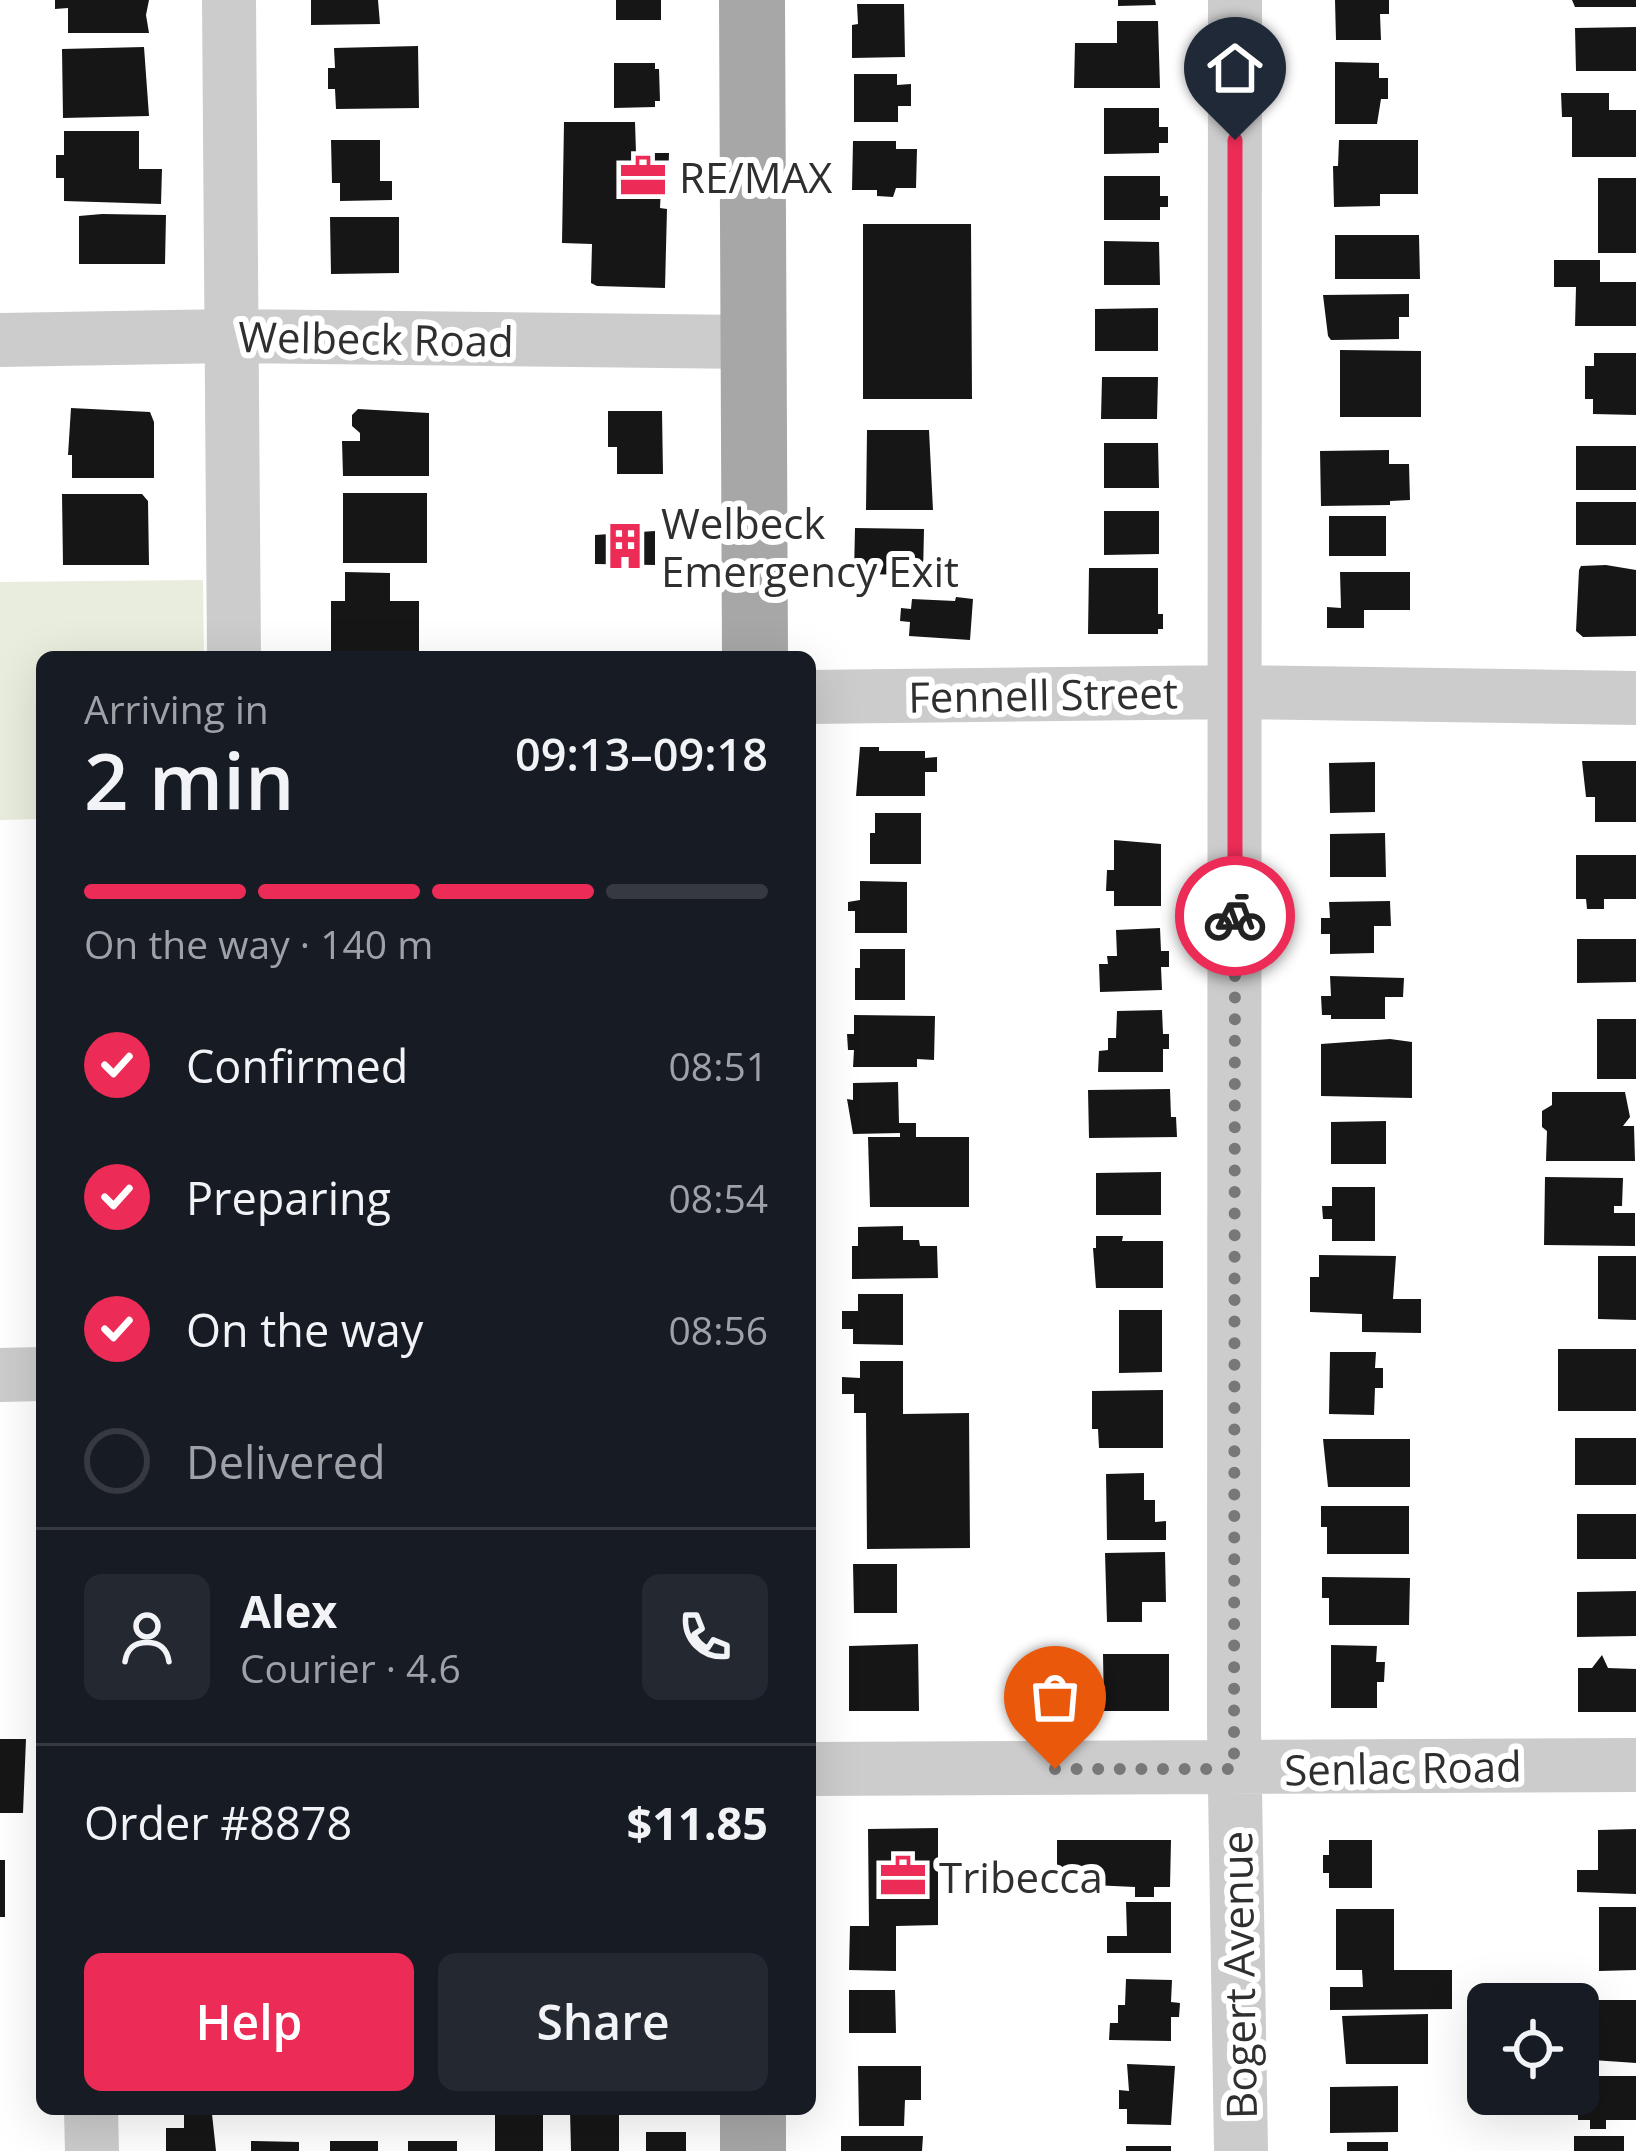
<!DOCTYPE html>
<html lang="en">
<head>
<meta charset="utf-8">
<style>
	body { margin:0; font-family:"Open Sans",sans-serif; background:#242831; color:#f1f3f6; height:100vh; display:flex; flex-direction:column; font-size:45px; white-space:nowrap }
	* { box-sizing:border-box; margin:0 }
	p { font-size:39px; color:#9ea1a6 }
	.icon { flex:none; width:66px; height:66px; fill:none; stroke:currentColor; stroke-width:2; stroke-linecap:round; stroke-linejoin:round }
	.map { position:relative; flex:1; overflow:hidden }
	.details { position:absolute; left:36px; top:651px; width:780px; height:1464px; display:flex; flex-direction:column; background:#171b24; border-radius:18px; box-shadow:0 12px 48px #0002 }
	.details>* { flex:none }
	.tools { position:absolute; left:1467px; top:1983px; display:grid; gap:24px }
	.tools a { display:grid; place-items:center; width:132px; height:132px; border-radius:18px; background:#171b24; box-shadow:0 12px 48px #0002; font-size:60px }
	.pin { position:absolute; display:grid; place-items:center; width:102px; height:102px; color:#fff; margin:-123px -51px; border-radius:50% 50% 50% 0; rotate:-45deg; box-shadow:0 0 12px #0007 }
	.pin .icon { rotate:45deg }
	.courier { position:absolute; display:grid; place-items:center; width:120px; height:120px; margin:-60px; border:9px solid #ec2c56; border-radius:50%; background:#fff; color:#222; box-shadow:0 3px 15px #0007 }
	.headline em { font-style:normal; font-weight:600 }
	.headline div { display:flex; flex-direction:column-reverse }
	.headline { display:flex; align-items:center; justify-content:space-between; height:204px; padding:0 48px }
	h1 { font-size:78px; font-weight:600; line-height:90px }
	.bar { display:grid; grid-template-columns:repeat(4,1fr); gap:18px 12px; align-content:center; height:144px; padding:0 48px }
	.bar i { height:15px; border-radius:9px; background:#363941 }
	.bar .on { background:#ec2c56 }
	.bar p { grid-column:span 4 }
	.line { display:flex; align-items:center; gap:30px; padding:0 48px; border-top:3px solid #363941 }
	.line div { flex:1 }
	.round { display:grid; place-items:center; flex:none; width:126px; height:126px; border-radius:18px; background:#242831 }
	ol { padding:0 48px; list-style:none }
	li { display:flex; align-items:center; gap:36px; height:132px }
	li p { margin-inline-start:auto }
	li .icon { padding:12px; border-radius:50%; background:#ec2c56; color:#fff; stroke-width:4 }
	li:last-child { color:#9ea1a6 }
	li i { width:66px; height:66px; border:6px solid #363941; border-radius:50% }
	.action { display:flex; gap:24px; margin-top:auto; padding:24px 48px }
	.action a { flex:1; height:138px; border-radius:18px; background:#ec2c56; color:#fff; font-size:48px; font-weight:600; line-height:138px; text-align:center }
	.action a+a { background:#242831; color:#f1f3f6 }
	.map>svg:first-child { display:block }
</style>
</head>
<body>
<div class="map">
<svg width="1636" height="2151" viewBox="0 0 1636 2151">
	<rect width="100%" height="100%" fill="#fff"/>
	<!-- green -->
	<path fill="#e8eddd" d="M203 580 204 657H42V819L0 820V582Z"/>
	<!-- building -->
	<path fill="#161616" d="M55 0H149L146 15 149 33H68V8L55 9Z
		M311 0H378L380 24 311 25Z
		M616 0H661V20H616Z
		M1118 0H1155L1156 5 1118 6Z
		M1335 0H1389V14H1380L1381 40H1336Z
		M1572 0H1636V7H1575Z
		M857 4H904L905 57 852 58V25L858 24Z
		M1117 21H1158L1160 88H1074L1075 43H1117Z
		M1636 27V71H1576L1575 28Z
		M418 46 419 108 336 109 335 89H328V68H335L334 48Z
		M144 47 149 116 63 118 62 49Z
		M1335 62 1379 63V78H1388V99H1381L1377 124H1335Z
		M614 63H655V69H659L660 101H655V107L614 108Z
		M854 74H897V85L911 84V106H898V122H854Z
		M1561 93H1609V110H1636V157H1572V117H1562Z
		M1104 108H1159V127H1168V143H1159V153L1104 154Z
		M564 122H635L636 153H669L668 188H661L660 208 667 209 665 288 597 286 591 283 592 244 562 243Z
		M64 131H139V169H162L161 204 64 201V178H56V155H64Z
		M331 140H380V181H392V200L340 201V183H332Z
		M1339 140H1418V194H1380V206L1334 207 1333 166H1338Z
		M853 141H896V149H917L916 188H896L893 197 877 196V190H852Z
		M1104 176H1160V196H1168V207H1160V220H1104Z
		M1598 178H1636V253H1598Z
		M102 214 166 215 165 264H79V216Z
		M330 217H399V273L331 274Z
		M863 224H971L972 399H863Z
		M1335 235H1419L1420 279H1335Z
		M1104 241 1159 242 1160 285H1104Z
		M1554 260H1600V282H1636V326H1575L1576 287H1554Z
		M1409 294V317H1399V339L1331 340 1328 336 1323 295Z
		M1158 308V351H1095V309Z
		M1340 350 1421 351V417H1340Z
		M1594 353H1636V415L1593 414V399H1585V366H1594Z
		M1102 377H1158L1157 419H1101Z
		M71 408 150 412 154 422V478H72V455H68Z
		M358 409 429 413V476H343L342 441H360V433L352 426V415Z
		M608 411H662L663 474H617V447H608Z
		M867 430H929L933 510H866Z
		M1104 443H1158L1159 488H1104Z
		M1576 446H1636V490H1576Z
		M1389 450V464H1409L1410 500 1390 501V505L1321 506 1320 451Z
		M343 493H427V563H343Z
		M62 494H142L148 501 149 565H63Z
		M1576 502H1636V545H1576Z
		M1104 511H1159V554L1104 555Z
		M1329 516H1386V556H1329Z
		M855 528 924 529 923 575 854 574Z
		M655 531V565L595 564V535Z
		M1606 565 1636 570V636L1583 637 1576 631 1579 570 1581 566Z
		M1089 568H1158V614H1163V629H1158V634H1088Z
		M345 572 390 573V601H419V654L331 653V601H345Z
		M1340 572H1410V610H1364V628H1327V607L1341 608Z
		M956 597 973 599 970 640 909 636 910 622 900 621 901 608 911 609 912 599 955 601Z
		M860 747H879V751H925V758L937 757V772H925V796H856Z
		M1582 761H1636V822H1595V797H1586Z
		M1375 762V812L1330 813 1329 763Z
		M875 813H921V864H870V833H875Z
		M1385 833 1386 877H1330V834Z
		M1114 840 1161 844V906H1114V891H1106L1107 870H1114Z
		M1576 855H1636V899H1604V909H1587L1586 899H1576Z
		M860 881 907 882V933H855V911H848V902L860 900Z
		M1390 901 1391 926H1374V953L1330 954V934H1321V918H1330L1329 902Z
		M1160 928 1161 951H1169V967H1161L1162 990 1100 992 1099 964H1108L1107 956H1117L1116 930Z
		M1577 939H1636V982L1577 983Z
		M860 949H905V1000H855V968H860Z
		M1330 976 1404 978 1403 997H1385V1019H1331V1015H1322L1321 996H1331Z
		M1162 1010 1163 1034H1169V1049H1163V1072H1098L1099 1051 1108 1050V1038H1116L1117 1011Z
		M854 1015 935 1016 934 1060 917 1059V1067H853L854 1050H848L847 1034H854Z
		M1597 1019H1636V1079H1597Z
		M1390 1039 1412 1042V1098L1321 1096V1044Z
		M898 1082 899 1123H916V1137H969V1207H870L868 1137H900V1133L853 1134 847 1099 853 1100V1083Z
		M1170 1089 1171 1117H1176L1177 1137 1089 1138 1088 1090Z
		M1552 1092H1625L1630 1117 1623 1126H1634L1635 1161H1546L1547 1131 1542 1127V1111L1552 1105Z
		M1386 1121V1164H1331V1122Z
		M1161 1172V1215H1096V1173Z
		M1545 1177 1623 1178 1622 1206H1614V1213H1635V1246L1544 1245Z
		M1332 1187H1375V1241H1332V1219H1323L1322 1206H1332Z
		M903 1226V1240H919L920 1246H937L938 1278 852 1279V1246H858V1227Z
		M1096 1236H1123L1122 1241H1163V1288H1096L1093 1248H1096Z
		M1319 1255 1396 1256 1393 1299H1421V1333L1362 1332V1314L1310 1312V1277H1319Z
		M1598 1256H1636V1320L1598 1319Z
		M858 1294H903V1345L853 1344V1329H842V1311H858Z
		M1119 1310H1162V1372L1119 1373Z
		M1558 1349H1636V1411H1558Z
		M1330 1352H1376L1375 1368H1383V1388H1375L1374 1415 1329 1414Z
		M860 1361H903V1414L969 1413 970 1548 867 1549 866 1413H854V1394H842V1377L860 1378Z
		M1163 1390V1448H1099L1098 1429H1092V1391Z
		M1575 1438H1636V1485H1575Z
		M1323 1439H1410V1487H1328Z
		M1144 1473V1500H1155V1522L1166 1521V1540H1107L1106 1474Z
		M1321 1506H1409V1554H1327V1527H1321Z
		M1577 1514H1636V1559H1577Z
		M1165 1552 1166 1602H1142V1622H1107L1105 1553Z
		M853 1564H897V1613H854Z
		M1322 1577 1410 1578 1409 1625H1329V1598H1322Z
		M1636 1591V1636L1577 1637V1592Z
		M918 1644 919 1711H849V1646Z
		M1331 1645 1377 1646 1376 1662H1385L1384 1682H1377V1708H1331Z
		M1103 1654H1169V1711H1104Z
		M1602 1655 1608 1668 1636 1669V1712H1578V1668H1592Z
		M0 1739H26L23 1813H0Z
		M938 1828V1925L896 1926V1971L849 1970 850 1926H869L868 1829Z
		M1636 1829V1894L1577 1892V1870H1598V1830Z
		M1057 1840H1171L1170 1887H1154V1897H1135V1887L1092 1885V1875H1057Z
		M1329 1840H1372V1888H1329V1873H1323V1855H1329Z
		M0 1860H5V1917H0Z
		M1126 1902H1171V1953H1107V1936H1127Z
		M1599 1907H1636V1970L1599 1971Z
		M1336 1909H1394V1970H1452V2009L1330 2010V1987H1363L1362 1970H1336Z
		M1126 1979 1172 1980 1171 2002 1180 2003 1179 2017H1171V2041L1109 2040 1110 2023H1118V2005H1125Z
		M849 1990H895L896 2033H849Z
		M1599 2000H1636V2063L1578 2059V2039H1599Z
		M1428 2014V2064H1346L1342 2016Z
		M1127 2064 1175 2066 1171 2125 1127 2124V2109H1119V2090L1129 2091Z
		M858 2066H921V2100H905L904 2126H859Z
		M1578 2076H1636V2120H1606V2129H1590V2120H1578Z
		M1398 2086V2132L1330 2133V2087Z
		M495 2110H543V2151H495Z
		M570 2110H619V2151H571Z
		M184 2114H212L216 2151H166V2128H184Z
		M646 2132H686V2151H646Z
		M841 2136H923L922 2151H841Z
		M1574 2136H1624V2151H1574Z
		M251 2141 299 2142V2151H251Z
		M330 2141H378V2151H330Z
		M408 2141H457V2151H408Z
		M1347 2142H1388V2151H1347Z
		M1126 2146H1171V2151H1126Z"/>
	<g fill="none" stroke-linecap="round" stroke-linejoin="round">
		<!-- minor -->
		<path stroke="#ccc" stroke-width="54" d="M229 0 234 657
			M1235 0 1234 1728 1241 2151
			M0 340 231 336 751 342
			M810 697 1236 692 1636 698
			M0 1375 42 1374
			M810 1769 1636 1765
			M91 2109 92 2151"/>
		<!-- major -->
		<path stroke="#a7a7a7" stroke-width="66" d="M752 0 755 657
			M753 2151V2109"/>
	</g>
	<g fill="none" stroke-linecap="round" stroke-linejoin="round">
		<!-- done -->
		<path stroke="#787878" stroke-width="12" stroke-dasharray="0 21.6" d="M1055 1769H1234L1235 916"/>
		<!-- route -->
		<path stroke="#ec2c56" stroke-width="15" d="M1235 140V916"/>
	</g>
	<!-- icons -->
	<defs>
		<symbol id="office-bare" viewBox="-9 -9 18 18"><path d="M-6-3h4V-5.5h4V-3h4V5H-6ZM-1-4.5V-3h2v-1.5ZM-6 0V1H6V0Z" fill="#ec2c56" stroke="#fff" stroke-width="2.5" paint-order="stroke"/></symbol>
		<symbol id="building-bare" viewBox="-9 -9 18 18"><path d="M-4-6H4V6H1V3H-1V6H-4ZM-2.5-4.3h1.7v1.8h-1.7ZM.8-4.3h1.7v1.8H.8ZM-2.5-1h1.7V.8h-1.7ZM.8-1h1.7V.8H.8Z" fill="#ec2c56" stroke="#fff" stroke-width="2.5" paint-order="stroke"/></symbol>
	</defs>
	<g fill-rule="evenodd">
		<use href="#office-bare" x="610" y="143" width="66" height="66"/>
		<use href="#building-bare" x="592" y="513" width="66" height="66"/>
		<use href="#office-bare" x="870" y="1843" width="66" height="66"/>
	</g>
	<g text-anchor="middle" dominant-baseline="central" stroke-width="12" stroke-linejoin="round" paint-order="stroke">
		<!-- poi labels -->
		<g font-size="42" fill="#2f2f2f" stroke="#fff" text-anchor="start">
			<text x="679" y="176">RE/MAX</text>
			<text x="661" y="522">Welbeck<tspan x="661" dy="48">Emergency Exit</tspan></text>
			<text x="939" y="1876">Tribecca</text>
		</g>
		<!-- street labels -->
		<g font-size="42" fill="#2f2f2f" stroke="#fff">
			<text transform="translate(376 338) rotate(1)">Welbeck Road</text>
			<text transform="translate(1043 694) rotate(-1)">Fennell Street</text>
			<text transform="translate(1403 1767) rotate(-1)">Senlac Road</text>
			<text transform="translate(1238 1975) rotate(-91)">Bogert Avenue</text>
		</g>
	</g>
</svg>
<div class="tools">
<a><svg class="icon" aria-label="locate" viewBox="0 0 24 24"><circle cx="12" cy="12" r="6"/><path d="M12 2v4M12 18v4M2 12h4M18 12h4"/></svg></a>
</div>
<div class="pin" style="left:1055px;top:1769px;background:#ea580c"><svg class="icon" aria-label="bag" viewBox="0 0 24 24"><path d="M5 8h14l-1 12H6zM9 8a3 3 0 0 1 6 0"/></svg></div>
<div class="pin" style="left:1235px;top:140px;background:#1f2937"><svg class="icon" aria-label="home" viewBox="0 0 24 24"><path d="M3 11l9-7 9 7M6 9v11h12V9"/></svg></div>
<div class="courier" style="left:1235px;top:916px"><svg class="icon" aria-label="bike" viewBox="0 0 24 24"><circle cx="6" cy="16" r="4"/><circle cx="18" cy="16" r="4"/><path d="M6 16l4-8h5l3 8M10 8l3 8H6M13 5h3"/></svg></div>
<section class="details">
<div class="headline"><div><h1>2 min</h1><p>Arriving in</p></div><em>09:13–09:18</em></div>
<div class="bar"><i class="on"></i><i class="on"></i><i class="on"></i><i></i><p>On the way · 140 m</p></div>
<ol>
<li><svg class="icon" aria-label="check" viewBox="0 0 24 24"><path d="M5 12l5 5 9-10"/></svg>Confirmed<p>08:51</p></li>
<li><svg class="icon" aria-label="check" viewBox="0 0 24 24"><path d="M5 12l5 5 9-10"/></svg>Preparing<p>08:54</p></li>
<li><svg class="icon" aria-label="check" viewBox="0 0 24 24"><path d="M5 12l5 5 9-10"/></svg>On the way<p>08:56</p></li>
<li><i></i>Delivered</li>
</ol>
<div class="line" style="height:216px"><a class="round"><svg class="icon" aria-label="person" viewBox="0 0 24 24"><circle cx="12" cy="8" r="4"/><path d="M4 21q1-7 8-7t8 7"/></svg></a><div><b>Alex</b><p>Courier · 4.6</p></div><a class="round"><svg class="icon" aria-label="phone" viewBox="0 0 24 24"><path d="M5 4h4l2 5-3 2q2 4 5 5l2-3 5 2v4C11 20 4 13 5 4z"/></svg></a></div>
<div class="line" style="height:156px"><div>Order #8878</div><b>$11.85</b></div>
<div class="action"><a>Help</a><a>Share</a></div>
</section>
</div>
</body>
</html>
